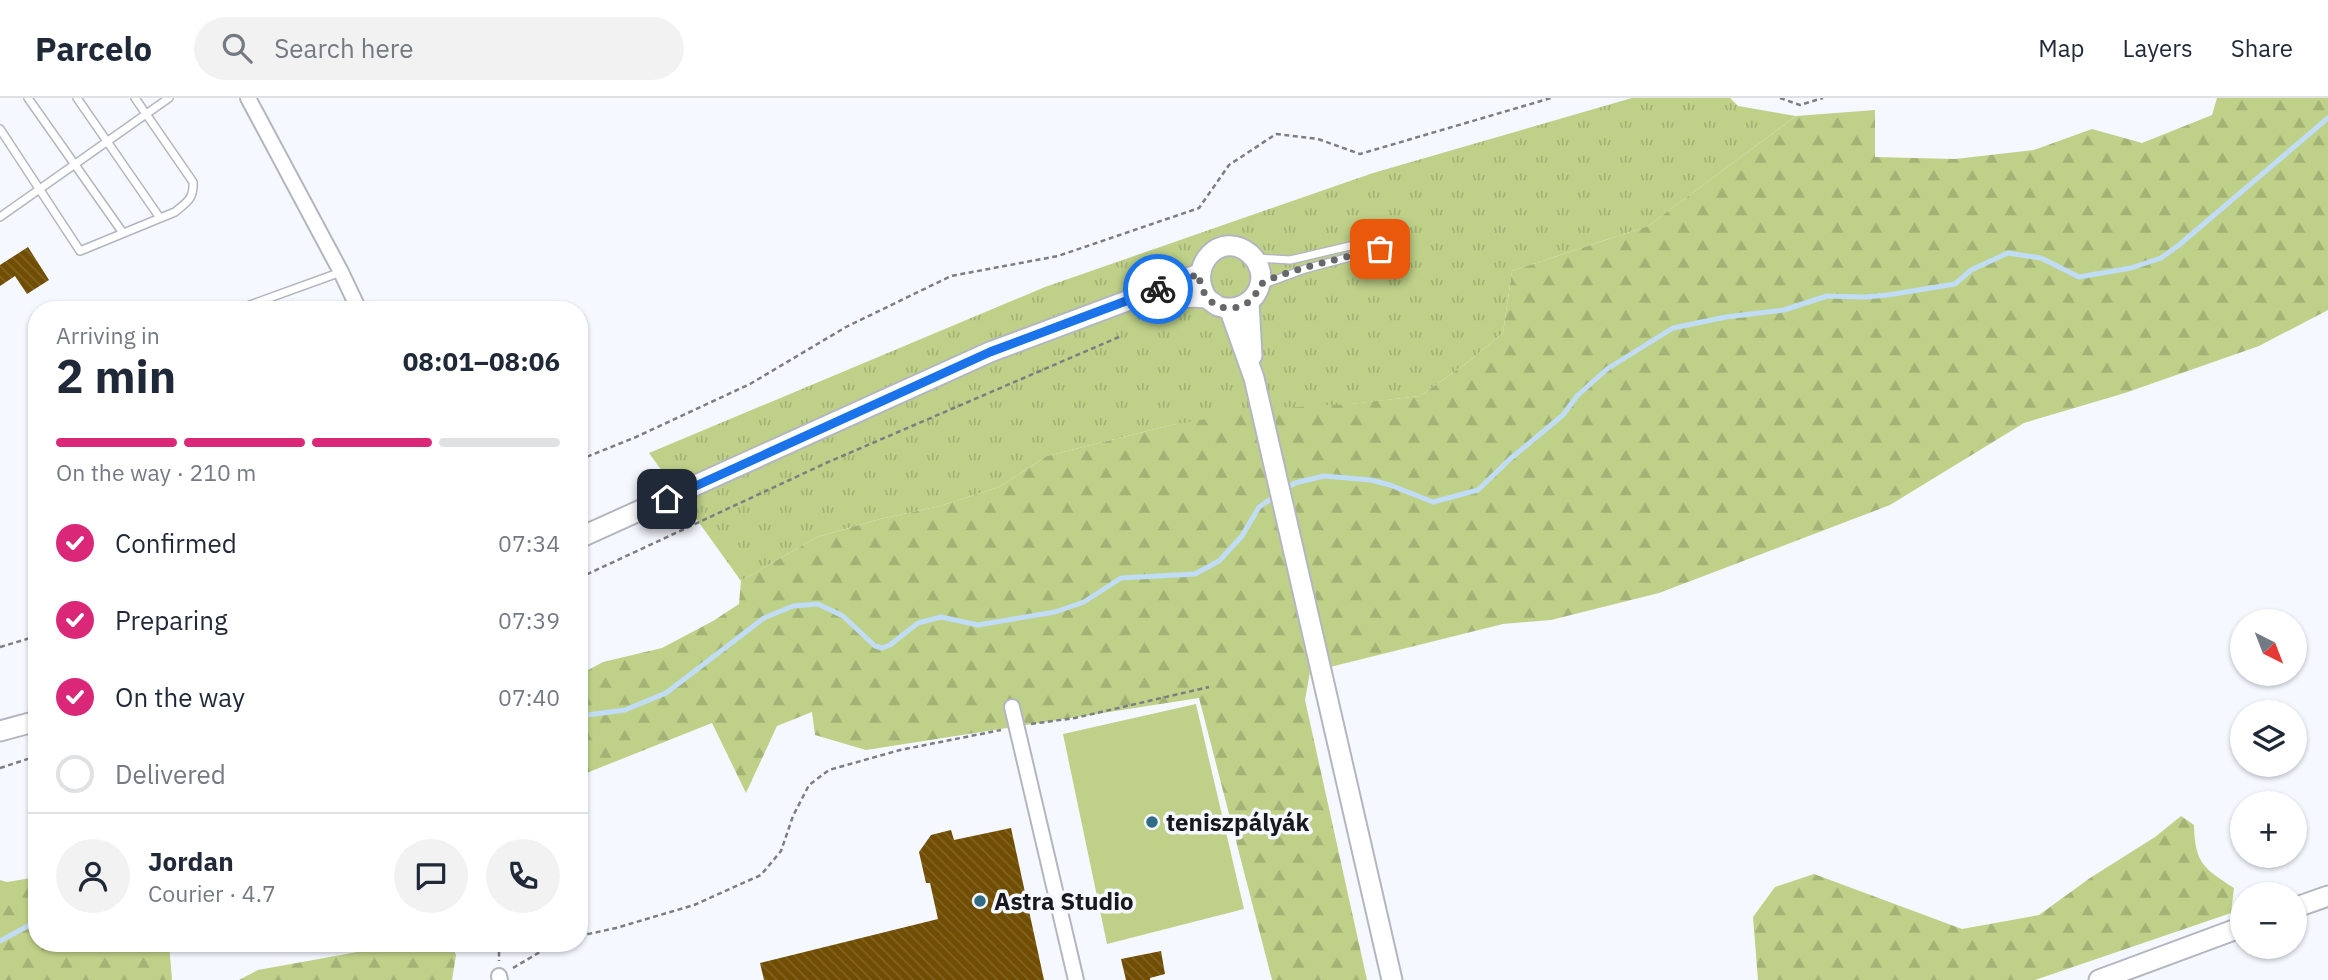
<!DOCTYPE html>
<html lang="en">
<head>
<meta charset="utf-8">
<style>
	body { margin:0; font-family:"IBM Plex Sans",sans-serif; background:#f2f2f3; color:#1f2937; height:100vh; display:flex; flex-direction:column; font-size:26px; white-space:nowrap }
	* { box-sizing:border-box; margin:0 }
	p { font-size:23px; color:#747a83 }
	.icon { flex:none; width:38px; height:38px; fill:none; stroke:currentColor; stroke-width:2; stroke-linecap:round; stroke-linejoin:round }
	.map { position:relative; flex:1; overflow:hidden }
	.sheet { position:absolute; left:28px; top:203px; width:560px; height:651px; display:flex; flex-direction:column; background:#fff; border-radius:28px; box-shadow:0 2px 5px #0004 }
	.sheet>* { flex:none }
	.needle { width:46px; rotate:138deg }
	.controls { position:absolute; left:2230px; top:511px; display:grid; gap:14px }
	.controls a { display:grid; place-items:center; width:77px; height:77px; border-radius:50%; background:#fff; box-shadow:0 2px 5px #0004; font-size:35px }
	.pin { position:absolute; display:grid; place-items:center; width:60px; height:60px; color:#fff; margin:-30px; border-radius:14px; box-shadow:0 4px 10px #0006 }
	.courier { position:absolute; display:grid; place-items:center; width:70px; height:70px; margin:-35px; border:5px solid #1a73e8; border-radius:50%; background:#fff; color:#222; box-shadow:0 2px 9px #0007 }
	.overview em { font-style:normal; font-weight:800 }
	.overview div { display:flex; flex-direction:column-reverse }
	.overview { display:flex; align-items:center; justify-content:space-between; height:119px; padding:0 28px }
	h1 { font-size:46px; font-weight:800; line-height:52px }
	.bar { display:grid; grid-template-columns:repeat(4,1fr); gap:10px 7px; align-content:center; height:84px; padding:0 28px }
	.bar i { height:9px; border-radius:5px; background:#e0e1e3 }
	.bar .on { background:#db2777 }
	.bar p { grid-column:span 4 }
	.line { display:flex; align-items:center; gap:18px; padding:0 28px; border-top:2px solid #e0e1e3 }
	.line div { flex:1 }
	.round { display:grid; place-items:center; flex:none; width:74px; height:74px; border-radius:37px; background:#f2f2f3 }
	ol { padding:0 28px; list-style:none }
	li { display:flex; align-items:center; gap:21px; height:77px }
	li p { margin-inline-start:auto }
	li .icon { padding:7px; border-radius:50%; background:#db2777; color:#fff; stroke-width:4 }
	li:last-child { color:#747a83 }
	li i { width:38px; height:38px; border:4px solid #e0e1e3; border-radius:50% }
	header { display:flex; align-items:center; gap:42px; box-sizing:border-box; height:98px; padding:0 35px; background:#fff; border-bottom:2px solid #e0e1e3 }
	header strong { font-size:33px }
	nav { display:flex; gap:38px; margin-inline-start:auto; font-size:24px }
	.search { width:490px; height:63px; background:#f2f2f3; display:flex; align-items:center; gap:18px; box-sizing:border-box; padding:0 24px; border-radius:38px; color:#747a83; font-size:26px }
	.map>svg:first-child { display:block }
</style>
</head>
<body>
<header>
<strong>Parcelo</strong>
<div class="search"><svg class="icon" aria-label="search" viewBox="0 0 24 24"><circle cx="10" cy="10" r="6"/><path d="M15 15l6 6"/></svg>Search here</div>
<nav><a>Map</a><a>Layers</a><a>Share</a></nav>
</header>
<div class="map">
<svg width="2328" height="882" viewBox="0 0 2328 882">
	<defs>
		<pattern id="grass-tufts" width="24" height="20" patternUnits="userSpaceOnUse" patternTransform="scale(1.75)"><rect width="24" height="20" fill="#bfd189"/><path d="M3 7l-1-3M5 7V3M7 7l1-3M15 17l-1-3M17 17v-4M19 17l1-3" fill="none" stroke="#a3b376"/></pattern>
		<pattern id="forest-firs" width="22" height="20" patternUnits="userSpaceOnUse" patternTransform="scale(1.75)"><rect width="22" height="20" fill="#bfd189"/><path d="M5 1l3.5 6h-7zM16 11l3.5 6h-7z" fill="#a3b376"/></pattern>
		<pattern id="building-back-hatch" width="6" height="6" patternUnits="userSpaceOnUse" patternTransform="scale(1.75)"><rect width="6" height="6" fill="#704d00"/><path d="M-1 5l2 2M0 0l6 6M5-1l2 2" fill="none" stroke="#7f6325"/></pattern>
	</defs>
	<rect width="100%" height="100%" fill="#f5f8ff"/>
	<!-- grass -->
	<path fill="url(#grass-tufts)" d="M1632 0H1730L1738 8 1796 18 1648 128 1512 173 1503 235 1468 264 1420 298 1171 327 1047 358 999 389 940 408 880 421 817 439 741 483 649 355 1045 189 1373 75Z"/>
	<!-- forest -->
	<path fill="url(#forest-firs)" d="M2217 0H2328V212L2259 248 2125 295 2024 325 1890 407 1659 495 1551 522 1503 526 1310 574 1305 602 1367 882H1272L1199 600 866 652 815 637 812 614 777 628 746 695 712 625 579 678V577L603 564 662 550 713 523 739 506 741 483 817 439 880 421 940 408 999 389 1047 358 1171 327 1263 311 1349 306 1420 298 1468 264 1503 235 1512 173 1648 128 1796 18 1875 12V59L1955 61 2034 52 2092 31 2142 45 2212 17Z
		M2181 718 2194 727C2195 765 2203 770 2234 790L2231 815 2035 882H1758L1753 819 1775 789 1814 776 1962 831 2039 817 2090 780 2155 739Z
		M37 779V845H169L172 882H0V782L7 784Z
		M407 845H451L456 857 452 882H239L258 872Z"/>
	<!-- pitch -->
	<path fill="#bfd189" d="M1196 606 1244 811 1107 846 1063 636Z"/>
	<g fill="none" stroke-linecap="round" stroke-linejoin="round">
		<!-- stream -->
		<path stroke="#c0dcf6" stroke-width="5" d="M1285 391 1295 385 1324 378 1371 382 1390 387 1433 404 1478 392 1510 361 1563 317 1577 298 1607 271 1673 230 1726 219 1784 212 1827 198 1865 199 1888 197 1955 186 1971 172 2008 155 2041 160 2079 179 2131 170 2161 160 2179 147 2328 20
			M579 618 625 612 666 595 764 520 793 508 818 506 843 518 875 548 882 550 890 547 918 525 941 519 978 527 1055 514 1084 504 1121 480 1195 476 1219 463 1242 438 1259 409 1277 397
			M0 843 37 823"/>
	</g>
	<!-- building -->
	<path fill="url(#building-back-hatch)" d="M28 149 49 182 27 196 15 178 0 188V167Z
		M1011 730 1044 882H764L760 865 938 821 930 785H926L919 754 931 737 951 732 954 742Z
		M1161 853 1165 876 1150 880V882H1126L1121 861Z"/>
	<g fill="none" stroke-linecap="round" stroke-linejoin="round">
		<defs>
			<path id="lane" d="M28 0 123 135
				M77 0 160 120
				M0 31 80 153 175 114C187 104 194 101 193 84L135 0
				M0 119 169 0
				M1257 160 1290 162 1380 141
				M1264 186 1305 171 1380 151
				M236 212 341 174
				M37 447 35 458 37 466"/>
			<path id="street" d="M248 0 341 174 359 212
				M1012 609 1076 882
				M499 878 500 882"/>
			<path id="secondary" d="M1145 203C1160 202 1192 197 1205 200 1209 201 1214 206 1218 208 1236 215 1256 204 1260 186 1263 175 1258 163 1250 156 1221 131 1186 168 1207 200
				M1249 204 1252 258
				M1229 210 1254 280 1392 882
				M579 440 990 254 1199 176
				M0 633 37 623
				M2294 810 2328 798
				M2099 882 2242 829"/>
		</defs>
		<!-- lane casing -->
		<use href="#lane" stroke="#b3b6bf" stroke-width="10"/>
		<!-- street casing -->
		<use href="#street" stroke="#b3b6bf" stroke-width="18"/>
		<!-- secondary casing -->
		<use href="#secondary" stroke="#b3b6bf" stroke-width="23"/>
		<!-- path -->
		<path stroke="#7c7e83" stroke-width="2.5" stroke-dasharray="5 3.5" stroke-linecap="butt" d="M1780 0 1800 7 1823 0
			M579 362 636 339 750 286 846 229 951 178 1058 158 1199 110 1229 67 1276 36 1318 41 1360 56 1551 0
			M579 480 826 365 1119 239
			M0 549 37 538
			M1031 626 1075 620 1209 589
			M0 670 37 658
			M579 838 616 830 694 807 761 777 781 753 793 718 809 687 829 672 900 652 1001 632
			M499 845V863
			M513 870 555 845"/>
		<!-- lane -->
		<use href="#lane" stroke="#fff" stroke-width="7"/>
		<!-- street -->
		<use href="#street" stroke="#fff" stroke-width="14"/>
		<!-- secondary -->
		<use href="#secondary" stroke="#fff" stroke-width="19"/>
	</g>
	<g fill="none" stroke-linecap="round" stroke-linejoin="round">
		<!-- done -->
		<path stroke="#65676b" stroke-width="7" stroke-dasharray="0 12.6" d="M1158 191 1199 176C1200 195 1212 212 1233 210 1242 209 1250 205 1255 197 1257 194 1258 190 1260 187 1273 175 1359 156 1380 151"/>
		<!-- route -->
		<path stroke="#1a73e8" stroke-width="9" d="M667 401 990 254 1158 191"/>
	</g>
	<!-- markers -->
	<g fill="#316c84" stroke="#f5f8ff" stroke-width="2.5">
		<circle cx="1152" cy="724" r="7"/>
		<circle cx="980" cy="803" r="7"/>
	</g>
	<g text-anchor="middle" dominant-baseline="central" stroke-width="7" stroke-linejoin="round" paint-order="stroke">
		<!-- poi labels -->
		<g font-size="24" font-weight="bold" fill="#18191c" stroke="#f5f8ff" text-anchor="start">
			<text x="1166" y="724">teniszpályák</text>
			<text x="994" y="803">Astra Studio</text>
		</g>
	</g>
</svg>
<div class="controls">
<a><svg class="needle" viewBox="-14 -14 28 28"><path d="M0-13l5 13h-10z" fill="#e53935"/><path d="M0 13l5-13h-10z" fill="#747a83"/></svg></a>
<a><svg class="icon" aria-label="layers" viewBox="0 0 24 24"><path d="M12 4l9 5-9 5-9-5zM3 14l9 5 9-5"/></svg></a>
<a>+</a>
<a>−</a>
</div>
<div class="pin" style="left:1380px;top:151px;background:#ea580c"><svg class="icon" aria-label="bag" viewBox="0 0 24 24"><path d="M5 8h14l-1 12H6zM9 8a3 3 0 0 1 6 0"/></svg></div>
<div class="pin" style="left:667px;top:401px;background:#1f2937"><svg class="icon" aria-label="home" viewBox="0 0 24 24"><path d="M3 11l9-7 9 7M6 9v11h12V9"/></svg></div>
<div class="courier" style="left:1158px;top:191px"><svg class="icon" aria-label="bike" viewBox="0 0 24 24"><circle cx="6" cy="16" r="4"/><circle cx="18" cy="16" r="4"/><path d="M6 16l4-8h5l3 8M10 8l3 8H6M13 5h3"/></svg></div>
<section class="sheet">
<div class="overview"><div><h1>2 min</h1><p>Arriving in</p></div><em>08:01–08:06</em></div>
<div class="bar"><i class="on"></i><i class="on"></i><i class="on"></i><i></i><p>On the way · 210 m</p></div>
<ol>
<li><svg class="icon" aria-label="check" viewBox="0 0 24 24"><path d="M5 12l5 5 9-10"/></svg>Confirmed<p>07:34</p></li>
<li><svg class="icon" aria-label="check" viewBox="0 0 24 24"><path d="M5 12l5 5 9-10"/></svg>Preparing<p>07:39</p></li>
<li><svg class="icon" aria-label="check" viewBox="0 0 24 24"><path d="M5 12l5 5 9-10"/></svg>On the way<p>07:40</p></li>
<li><i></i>Delivered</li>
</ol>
<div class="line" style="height:126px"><a class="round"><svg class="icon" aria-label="person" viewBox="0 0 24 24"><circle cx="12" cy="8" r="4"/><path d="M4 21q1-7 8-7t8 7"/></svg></a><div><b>Jordan</b><p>Courier · 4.7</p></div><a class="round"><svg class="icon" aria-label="chat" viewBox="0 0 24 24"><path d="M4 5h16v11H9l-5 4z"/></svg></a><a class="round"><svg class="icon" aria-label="phone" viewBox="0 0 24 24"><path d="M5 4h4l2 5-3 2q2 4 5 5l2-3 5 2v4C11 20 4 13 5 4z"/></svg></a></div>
</section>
</div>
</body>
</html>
